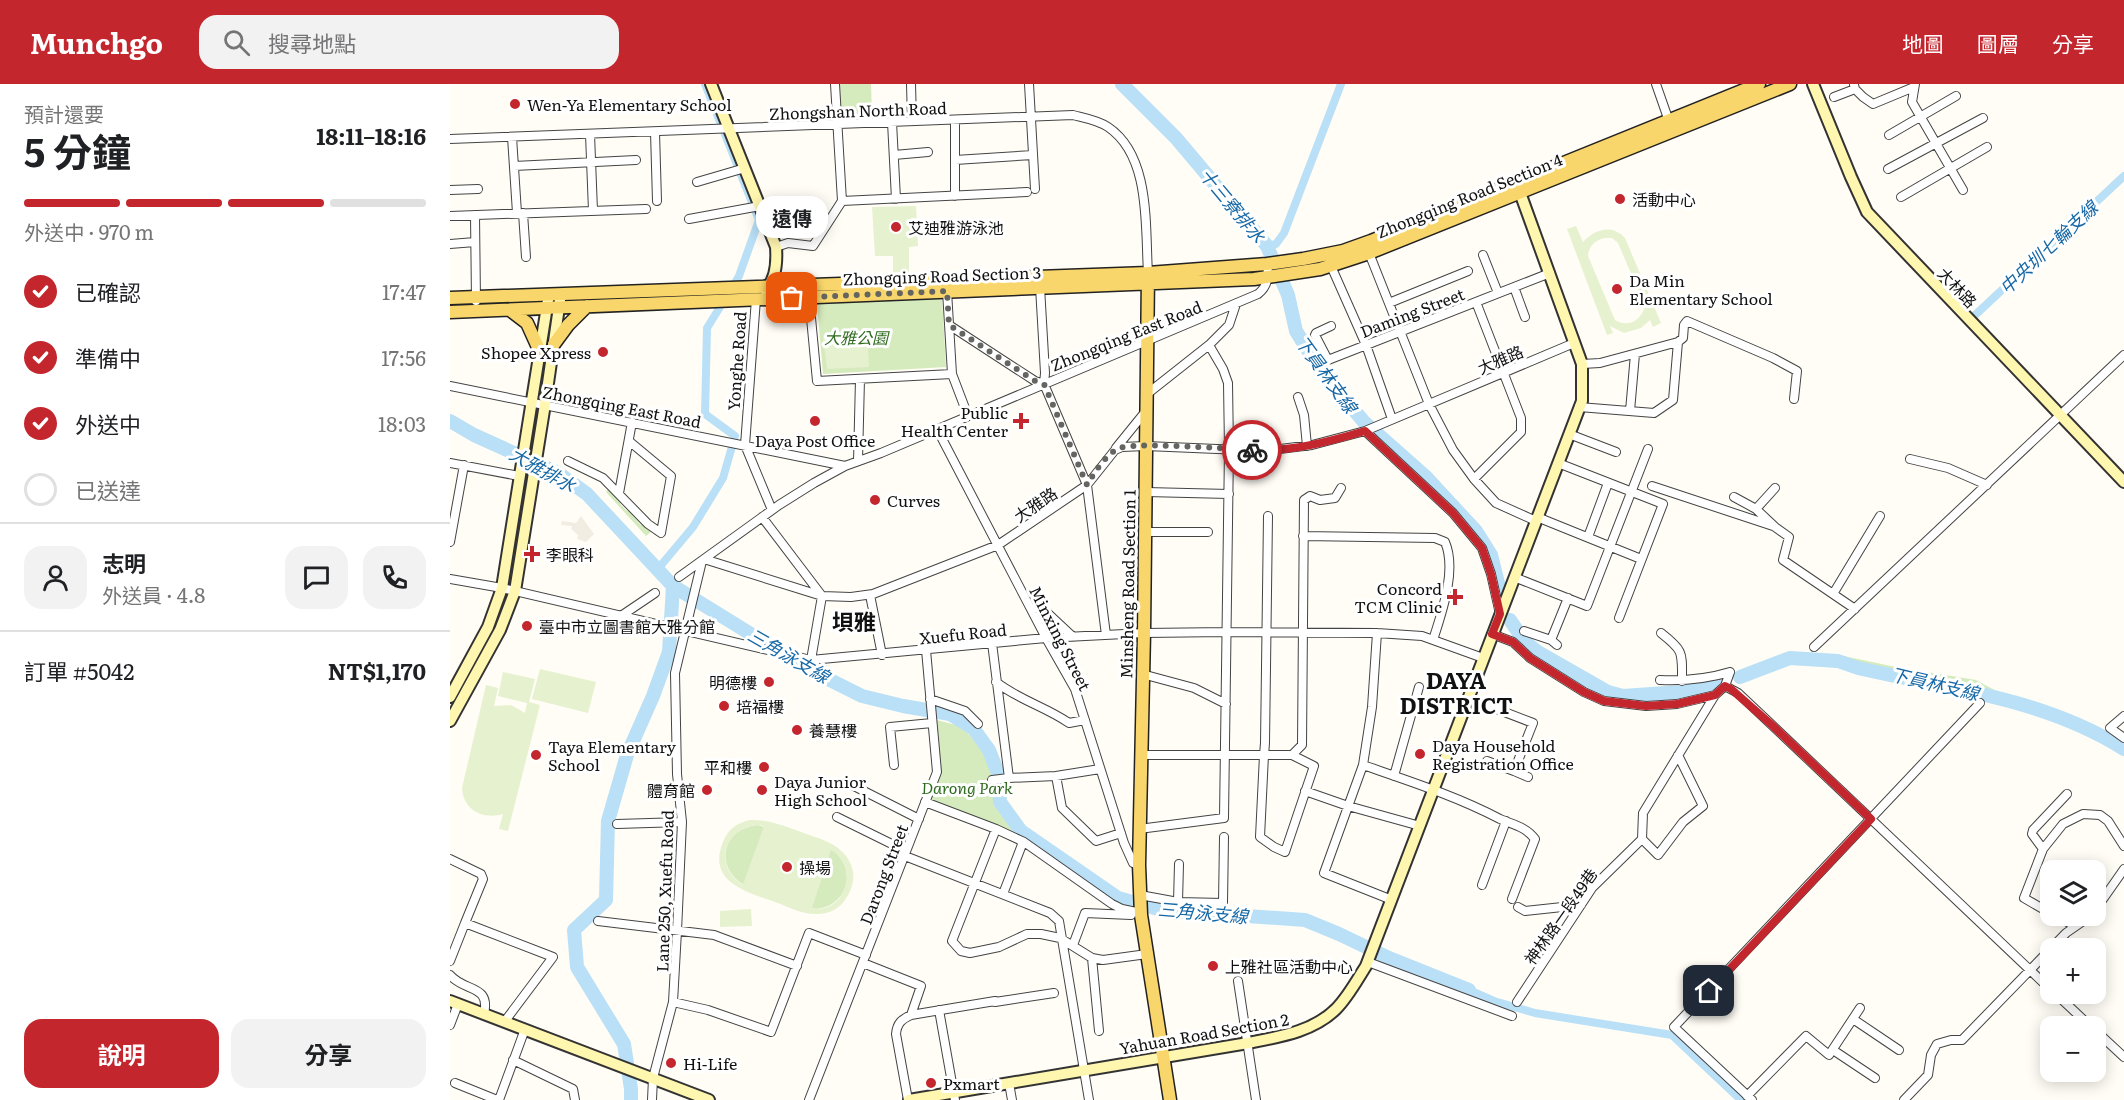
<!DOCTYPE html>
<html lang="zh-TW">
<head>
<meta charset="utf-8">
<style>
	body { margin:0; font-family:Literata,"Noto Sans TC",serif; background:#f2f2f2; color:#202124; height:100vh; display:flex; flex-direction:column; font-size:22px; white-space:nowrap }
	* { box-sizing:border-box; margin:0 }
	p { font-size:20px; color:#757577 }
	.icon { flex:none; width:33px; height:33px; fill:none; stroke:currentColor; stroke-width:2; stroke-linecap:round; stroke-linejoin:round }
	.map { position:relative; flex:1; overflow:hidden }
	.panel { display:flex; flex-direction:column; background:#fff; width:450px }
	.panel>* { flex:none }
	.controls { position:absolute; left:1590px; top:776px; display:grid; gap:12px }
	.controls a { display:grid; place-items:center; width:66px; height:66px; border-radius:12px; background:#fff; box-shadow:0 3px 15px #0003; font-size:30px }
	.pin { position:absolute; display:grid; place-items:center; width:51px; height:51px; color:#fff; margin:-26px; border-radius:12px; box-shadow:0 3px 9px #0006 }
	.courier { position:absolute; display:grid; place-items:center; width:60px; height:60px; margin:-30px; border:4px solid #c4262e; border-radius:50%; background:#fff; color:#222; box-shadow:0 2px 8px #0007 }
	.bubble { position:absolute; height:42px; border-radius:18px; background:#fff; box-shadow:0 3px 15px #0003; font-size:20px; font-weight:700; line-height:42px; text-align:center }
	.overview em { font-style:normal; font-weight:700 }
	.overview div { display:flex; flex-direction:column-reverse }
	.overview { display:flex; align-items:center; justify-content:space-between; height:102px; padding:0 24px }
	h1 { font-size:39px; font-weight:700; line-height:45px }
	.bar { display:grid; grid-template-columns:repeat(4,1fr); gap:9px 6px; align-content:center; height:72px; padding:0 24px }
	.bar i { height:8px; border-radius:4px; background:#e0e0e0 }
	.bar .active { background:#c4262e }
	.bar p { grid-column:span 4 }
	.line { display:flex; align-items:center; gap:15px; padding:0 24px; border-top:2px solid #e0e0e0 }
	.line div { flex:1 }
	.round { display:grid; place-items:center; flex:none; width:63px; height:63px; border-radius:18px; background:#f2f2f2 }
	ol { padding:0 24px; list-style:none }
	li { display:flex; align-items:center; gap:18px; height:66px }
	li p { margin-inline-start:auto }
	li .icon { padding:6px; border-radius:50%; background:#c4262e; color:#fff; stroke-width:4 }
	li:last-child { color:#757577 }
	li i { width:33px; height:33px; border:3px solid #e0e0e0; border-radius:50% }
	.action { display:flex; gap:12px; margin-top:auto; padding:12px 24px }
	.action a { flex:1; height:69px; border-radius:18px; background:#c4262e; color:#fff; font-size:24px; font-weight:700; line-height:69px; text-align:center }
	.action a+a { background:#f2f2f2; color:#202124 }
	header { display:flex; align-items:center; gap:36px; box-sizing:border-box; height:84px; padding:0 30px; background:#c4262e; color:#fff }
	header strong { font-size:28px }
	nav { display:flex; gap:33px; margin-inline-start:auto; font-size:21px }
	.search { width:420px; height:54px; background:#f2f2f2; display:flex; align-items:center; gap:15px; box-sizing:border-box; padding:0 21px; border-radius:18px; color:#757577; font-size:22px }
	main { display:flex; flex:1; min-height:0 }
	.map>svg:first-child { display:block }
</style>
</head>
<body>
<header>
<strong>Munchgo</strong>
<div class="search"><svg class="icon" aria-label="search" viewBox="0 0 24 24"><circle cx="10" cy="10" r="6"/><path d="M15 15l6 6"/></svg>搜尋地點</div>
<nav><a>地圖</a><a>圖層</a><a>分享</a></nav>
</header>
<main>
<section class="panel">
<div class="overview"><div><h1>5 分鐘</h1><p>預計還要</p></div><em>18:11–18:16</em></div>
<div class="bar"><i class="active"></i><i class="active"></i><i class="active"></i><i></i><p>外送中 · 970 m</p></div>
<ol>
<li><svg class="icon" aria-label="check" viewBox="0 0 24 24"><path d="M5 12l5 5 9-10"/></svg>已確認<p>17:47</p></li>
<li><svg class="icon" aria-label="check" viewBox="0 0 24 24"><path d="M5 12l5 5 9-10"/></svg>準備中<p>17:56</p></li>
<li><svg class="icon" aria-label="check" viewBox="0 0 24 24"><path d="M5 12l5 5 9-10"/></svg>外送中<p>18:03</p></li>
<li><i></i>已送達</li>
</ol>
<div class="line" style="height:108px"><a class="round"><svg class="icon" aria-label="person" viewBox="0 0 24 24"><circle cx="12" cy="8" r="4"/><path d="M4 21q1-7 8-7t8 7"/></svg></a><div><b>志明</b><p>外送員 · 4.8</p></div><a class="round"><svg class="icon" aria-label="chat" viewBox="0 0 24 24"><path d="M4 5h16v11H9l-5 4z"/></svg></a><a class="round"><svg class="icon" aria-label="phone" viewBox="0 0 24 24"><path d="M5 4h4l2 5-3 2q2 4 5 5l2-3 5 2v4C11 20 4 13 5 4z"/></svg></a></div>
<div class="line" style="height:78px"><div>訂單 #5042</div><b>NT$1,170</b></div>
<div class="action"><a>說明</a><a>分享</a></div>
</section>
<div class="map">
<svg width="1674" height="1016" viewBox="0 0 1674 1016">
	<rect width="100%" height="100%" fill="#fffdf5"/>
	<!-- green -->
	<path fill="#d5ebbd" d="M387 0H421L422 31 389 33Z
		M492 214 496 283 373 290 367 220Z
		M161 402 174 415 170 420 177 427 178 426 191 441 196 438 203 446 196 452 156 408Z
		M1377 570H1384L1441 582 1526 596 1550 609 1432 587Z
		M487 636 513 643 536 672 543 692 544 717 548 727 573 757 484 720 481 715 491 688Z
		M308 741 381 765C408 783 399 822 366 825L294 801C263 782 273 744 308 741Z"/>
	<!-- pitch -->
	<path fill="#e6f2cf" fill-rule="evenodd" d="M466 122 468 162 459 163V190L443 191V172H425L422 123Z
		M1126 142 1133 158C1145 145 1162 140 1175 154L1211 239 1203 243 1200 236 1191 244 1174 249 1160 242 1163 249 1157 251 1117 145ZM1154 154H1162L1168 159 1195 222C1191 237 1178 244 1165 236L1138 172C1139 162 1144 157 1154 154Z
		M417 248 419 283 377 285 373 251Z
		M90 585 146 598 138 629 82 615Z
		M53 588 85 595 79 618 90 621 58 747 49 745 53 730C33 736 13 726 12 704L36 601 48 604 44 622 61 621 75 629 77 619 48 612Z
		M300 736C324 735 348 748 371 755 398 765 414 788 395 816 389 825 378 830 368 830 354 831 340 824 328 819 299 809 256 799 273 758 278 745 287 739 300 736ZM308 741 314 742 293 801C263 782 273 744 308 741ZM381 766C410 781 396 831 362 824Z
		M301 825 302 842 270 843V827Z"/>
	<!-- plaza -->
	<path fill="#f1ede2" d="M131 432 144 450 136 458 127 455 128 451 121 445 122 442 111 441 112 437 126 439Z"/>
	<g fill="none" stroke-linecap="round" stroke-linejoin="round">
		<!-- canal -->
		<path stroke="#b9e0f7" stroke-width="8" d="M255 0 309 136 289 192 285 199
			M817 162 826 160 834 149 891 0
			M1523 233 1674 92
			M207 486 243 443 273 394 285 352 255 330 257 244 275 215
			M1019 906 1044 917 1085 929 1222 951 1291 1016"/>
		<!-- river -->
		<path stroke="#b9e0f7" stroke-width="14" d="M672 0 726 54 817 162 838 211 846 247 869 284 914 338 976 393 1026 447 1041 471 1051 511
			M0 337 24 351 108 389 137 410 223 502 356 584 412 612 453 622 500 630 523 644 539 666 548 689 550 718 571 747 668 814 712 826 855 836 889 850 939 874 1019 906
			M1060 536 1075 558 1088 568 1158 608 1173 612 1230 608 1271 599
			M1290 593 1340 574 1388 577 1408 584C1499 605 1593 614 1674 665
			M181 1016V1005L174 960 127 883 124 846 156 816 158 737 177 671 203 612 219 568 223 502"/>
		<defs>
			<path id="street" d="M385 0 392 117
				M461 0 462 37
				M579 0 585 105
				M1206 0 1220 40
				M1465 0 1462 18 1513 106
				M1405 5 1413 13 1423 20 1464 3
				M1384 13 1405 5 1404 1
				M505 36V112
				M442 38 446 115
				M205 48 207 117
				M140 50 143 127
				M1439 51 1506 12
				M62 53 67 129
				M0 55 623 31C635 34 648 36 658 43 701 72 695 142 698 189
				M444 71 478 68
				M505 76 583 71
				M64 82 186 76
				M1438 85 1533 34
				M247 98 295 84
				M0 106 28 105
				M1451 113 1537 63
				M392 117 577 108
				M73 129 76 173
				M25 131 26 217
				M0 132 196 125
				M239 135 310 122
				M0 160 25 158
				M326 163 338 159 363 162 392 117
				M919 169 979 320 1003 366 1024 395 1046 419 1086 437
				M1033 171 1048 209
				M881 182 916 261 942 335
				M590 203 595 289 594 300 637 401 656 551
				M1064 203 1075 233
				M497 207 502 290 518 332
				M359 213 367 297 502 290
				M306 215 295 361 322 426
				M939 219 1018 187
				M499 241 585 297 594 300
				M881 242 866 249 865 251 878 276 1100 189
				M1132 280 1150 279 1228 258 1233 254 1234 241 1237 237 1323 274 1347 287 1344 315
				M0 302 395 382
				M697 310 759 261 779 241 786 220
				M848 313 854 331 857 362
				M1129 323 1204 329 1223 316 1228 258
				M1180 327 1185 270
				M487 345 596 554 625 605 674 759 683 779 689 781
				M915 347 1003 429 1032 464 1041 490 1050 530
				M1119 350 1166 368
				M666 364 696 327
				M1460 375 1498 384 1537 401
				M118 377 153 394 198 440 211 449 221 392 179 357
				M408 377 410 295
				M0 379 69 392
				M1108 379 1213 420 1169 534
				M1024 395 1071 348V334L1026 218
				M1202 402 1323 442
				M696 408 779 410
				M169 409 182 338
				M1284 413 1306 425 1325 443 1339 453 1333 476 1405 525
				M1306 425 1325 404
				M312 433 372 512 361 576
				M1087 433 1191 475
				M695 448H758
				M853 452 985 454 995 458C1007 486 992 528 983 556
				M1138 453 1158 399
				M0 458 14 381
				M254 475 372 512 401 513 423 510 548 461 637 401 665 366 672 363 696 362 814 367 862 361 915 347 1124 259
				M229 493 329 421 364 399 395 382 431 369 808 210C818 202 819 192 817 180
				M1064 493 1137 522 1198 365
				M0 495 52 504 361 576 596 554 694 549 777 548 927 549 972 552 1033 574
				M1383 510 1430 432
				M420 511 432 571
				M581 525 592 524 623 553
				M171 532 205 509
				M1074 547 1101 556 1107 561
				M927 549 922 623 913 681 874 789 942 816
				M1211 549C1234 567 1232 568 1232 597
				M1042 550 1063 558 1080 574 1134 608 1154 617 1196 622 1227 620 1265 611 1275 602 1280 588
				M1101 556 1118 514
				M542 559 559 694 606 692 650 685
				M1364 563 1674 271
				M692 590 744 604 776 620
				M1210 596C1234 597 1257 595 1280 588
				M546 598C569 616 596 623 619 639L635 636
				M1275 602 1288 609 1323 642 1600 905
				M1018 614 1083 639 1064 687 1037 677
				M480 615 515 627 528 640
				M1674 632 1660 644 1674 654
				M691 671H842L864 682 835 768 824 763 810 753 814 671 815 659 818 432
				M842 671 852 661 854 416 860 412 870 416 885 414 891 404
				M444 681 440 643 482 639
				M913 681C959 697 1006 712 1050 735 1064 741 1076 743 1085 755L1062 815
				M1064 687 1078 693
				M606 692 612 724 646 757 671 749
				M944 692 969 603
				M542 696 559 694
				M396 698 469 735
				M855 707 898 722 970 742
				M475 718 546 745 574 758 662 820 672 825 691 829
				M387 733 456 767
				M167 740 232 738
				M546 745 502 857 511 867 520 869 549 863 577 850H591L610 854 642 874 653 876 697 870
				M689 745 774 734 779 365 778 299 773 285 759 261
				M1192 755 1208 771 1233 738 1253 722 1228 671
				M1593 765 1613 740 1633 730 1650 731 1658 737 1674 762
				M455 772 600 829 609 837 639 1016
				M0 775 31 790 33 795 15 839
				M1032 801 1056 737
				M553 810 573 758
				M690 811 728 818 773 819 774 753
				M728 818 729 780
				M1068 823 1075 827 1131 821
				M1646 825 1674 785
				M1600 829 1574 814 1593 765 1582 750 1583 746 1617 710
				M1605 831 1625 842
				M148 837 264 851 347 882
				M623 861 635 829 681 831
				M642 874 649 947
				M0 877 15 839 103 873 55 937
				M918 878 1062 932
				M413 879 471 902 461 931
				M0 891C14 908 41 900 34 930
				M788 897 806 1016
				M1605 909 1640 942
				M223 918 258 926 321 948 359 849 416 871
				M545 918 604 909
				M1067 918 1142 804 1192 755 1193 729 1265 611
				M489 926 505 1016
				M1403 935 1449 966
				M0 941 8 920
				M1646 947 1674 973
				M1383 966 1425 994
				M63 976 123 1005 125 1016
				M5 999 47 1016
				M559 999 562 1016
				M1297 1012 1356 952 1379 971 1410 924
				M49 1016 75 945
				M202 1016 203 994 223 918 227 847 232 738 227 690 225 589 252 477
				M359 1016 487 688 476 566
				M458 1016 446 950C447 939 452 935 461 931L545 917
				M1302 1016 1224 943 1530 619
				M1454 1016 1478 991 1481 971 1487 960 1501 956H1512L1616 849 1642 831"/>
			<path id="secondary" d="M261 0 326 163C327 177 326 196 315 206
				M1363 0 1401 93 1417 128 1674 398
				M0 613 38 543 52 504 98 216
				M0 637 50 546 65 507 95 320 110 216
				M0 917 259 1016
				M459 1016 798 959C828 953 863 948 886 925 898 913 907 896 916 882L1132 317V280L1068 103"/>
			<path id="primary" d="M698 190 694 549 689 781 691 831 720 1016
				M0 214 698 189 817 180 853 175 893 167 921 157 1309 0
				M60 226 77 239 91 270
				M0 228 804 195 870 185 919 169 1340 0
				M104 260 118 241 137 222"/>
		</defs>
		<!-- street casing -->
		<use href="#street" stroke="#444" stroke-width="10"/>
		<!-- secondary casing -->
		<use href="#secondary" stroke="#333" stroke-width="14"/>
		<!-- primary casing -->
		<use href="#primary" stroke="#222" stroke-width="15"/>
		<!-- street -->
		<use href="#street" stroke="#fff" stroke-width="8"/>
		<!-- secondary -->
		<use href="#secondary" stroke="#fff6b0" stroke-width="10"/>
		<!-- primary -->
		<use href="#primary" stroke="#f9d66b" stroke-width="12"/>
	</g>
	<g fill="none" stroke-linecap="round" stroke-linejoin="round">
		<!-- done -->
		<path stroke="#646461" stroke-width="6" stroke-dasharray="0 10.8" d="M342 214 497 207 499 241 585 297 594 300 637 401C644 389 655 372 667 365 681 357 779 365 802 366"/>
		<!-- route -->
		<path stroke="#c4262e" stroke-width="8" d="M802 366C840 368 878 358 915 347L1003 429 1032 464 1041 490 1050 530 1042 550 1063 558 1080 574 1134 608 1154 617 1196 622 1227 620 1265 611 1275 602 1281 605 1323 642 1421 735 1259 907"/>
	</g>
	<!-- markers -->
	<g fill="#c4262e" stroke="#fff" stroke-width="2">
		<circle cx="65" cy="20" r="6"/>
		<circle cx="1170" cy="115" r="6"/>
		<circle cx="446" cy="143" r="6"/>
		<circle cx="1167" cy="205" r="6"/>
		<circle cx="153" cy="268" r="6"/>
		<circle cx="365" cy="337" r="6"/>
		<path d="M568 328h6v6h6v6h-6v6h-6v-6h-6v-6h6z"/>
		<circle cx="425" cy="416" r="6"/>
		<path d="M79 461h6v6h6v6h-6v6h-6v-6h-6v-6h6z"/>
		<path d="M1002 504h6v6h6v6h-6v6h-6v-6h-6v-6h6z"/>
		<circle cx="77" cy="542" r="6"/>
		<circle cx="319" cy="598" r="6"/>
		<circle cx="274" cy="622" r="6"/>
		<circle cx="347" cy="646" r="6"/>
		<circle cx="970" cy="670" r="6"/>
		<circle cx="86" cy="671" r="6"/>
		<circle cx="314" cy="683" r="6"/>
		<circle cx="257" cy="706" r="6"/>
		<circle cx="312" cy="706" r="6"/>
		<circle cx="337" cy="783" r="6"/>
		<circle cx="763" cy="882" r="6"/>
		<circle cx="221" cy="979" r="6"/>
		<circle cx="481" cy="999" r="6"/>
	</g>
	<g text-anchor="middle" dominant-baseline="central" stroke-width="6" stroke-linejoin="round" paint-order="stroke">
		<!-- poi labels -->
		<g font-size="16" fill="#111" stroke="#fff" text-anchor="start">
			<text x="77" y="20">Wen-Ya Elementary School</text>
			<text x="1182" y="115">活動中心</text>
			<text x="458" y="143">艾迪雅游泳池</text>
			<text x="1179" y="196">Da Min<tspan x="1179" dy="18">Elementary School</tspan></text>
			<text x="141" y="268" text-anchor="end">Shopee Xpress</text>
			<text x="558" y="328" text-anchor="end">Public<tspan x="558" dy="18">Health Center</tspan></text>
			<text x="365" y="356" text-anchor="middle">Daya Post Office</text>
			<text x="437" y="416">Curves</text>
			<text x="96" y="470">李眼科</text>
			<text x="992" y="504" text-anchor="end">Concord<tspan x="992" dy="18">TCM Clinic</tspan></text>
			<text x="89" y="542">臺中市立圖書館大雅分館</text>
			<text x="307" y="598" text-anchor="end">明德樓</text>
			<text x="286" y="622">培福樓</text>
			<text x="359" y="646">養慧樓</text>
			<text x="982" y="661">Daya Household<tspan x="982" dy="18">Registration Office</tspan></text>
			<text x="98" y="662">Taya Elementary<tspan x="98" dy="18">School</tspan></text>
			<text x="302" y="683" text-anchor="end">平和樓</text>
			<text x="324" y="697">Daya Junior<tspan x="324" dy="18">High School</tspan></text>
			<text x="245" y="706" text-anchor="end">體育館</text>
			<text x="349" y="783">操場</text>
			<text x="775" y="882">上雅社區活動中心</text>
			<text x="233" y="979">Hi-Life</text>
			<text x="493" y="999">Pxmart</text>
		</g>
		<!-- street labels -->
		<g font-size="16" fill="#111" stroke="#fff">
			<text transform="translate(408 26) rotate(-2)">Zhongshan North Road</text>
			<text transform="translate(1019 111) rotate(-22)">Zhongqing Road Section 4</text>
			<text transform="translate(492 191) rotate(-2)">Zhongqing Road Section 3</text>
			<text transform="translate(1508 203) rotate(47)">大林路</text>
			<text transform="translate(962 228) rotate(-21)">Daming Street</text>
			<text transform="translate(676 251) rotate(-22)">Zhongqing East Road</text>
			<text transform="translate(1050 275) rotate(-23)">大雅路</text>
			<text transform="translate(286 277) rotate(-86)">Yonghe Road</text>
			<text transform="translate(172 322) rotate(11)">Zhongqing East Road</text>
			<text transform="translate(585 420) rotate(-34)">大雅路</text>
			<text transform="translate(677 500) rotate(-89)">Minsheng Road Section 1</text>
			<text transform="translate(513 549) rotate(-6)">Xuefu Road</text>
			<text transform="translate(611 554) rotate(63)">Minxing Street</text>
			<text transform="translate(433 790) rotate(-69)">Darong Street</text>
			<text transform="translate(214 807) rotate(-88)">Lane 250, Xuefu Road</text>
			<text transform="translate(1110 832) rotate(-55)">神林路一段49巷</text>
			<text transform="translate(754 949) rotate(-10)">Yahuan Road Section 2</text>
		</g>
		<!-- park labels -->
		<g font-size="16" font-style="italic" fill="#2f6b1f" stroke="#fff">
			<text x="406" y="253">大雅公園</text>
			<text x="517" y="703">Darong Park</text>
		</g>
		<!-- water labels -->
		<g font-size="18" font-style="italic" fill="#1768a6" stroke="#fff">
			<text transform="translate(783 121) rotate(50)">十三寮排水</text>
			<text transform="translate(1598 163) rotate(-43)">中央圳七輪支線</text>
			<text transform="translate(877 290) rotate(54)">下員林支線</text>
			<text transform="translate(93 385) rotate(29)">大雅排水</text>
			<text transform="translate(339 571) rotate(30)">三角泳支線</text>
			<text transform="translate(1485 599) rotate(13)">下員林支線</text>
			<text transform="translate(753 828) rotate(5)">三角泳支線</text>
		</g>
		<!-- district labels -->
		<g font-size="22" font-weight="bold" fill="#111" stroke="#fff">
			<text x="404" y="536">垻雅</text>
			<text x="1006" y="595">DAYA<tspan x="1006" dy="25">DISTRICT</tspan></text>
		</g>
	</g>
</svg>
<div class="controls">
<a><svg class="icon" aria-label="layers" viewBox="0 0 24 24"><path d="M12 4l9 5-9 5-9-5zM3 14l9 5 9-5"/></svg></a>
<a>+</a>
<a>−</a>
</div>
<div class="pin" style="left:342px;top:214px;background:#ea580c"><svg class="icon" aria-label="bag" viewBox="0 0 24 24"><path d="M5 8h14l-1 12H6zM9 8a3 3 0 0 1 6 0"/></svg></div>
<div class="pin" style="left:1259px;top:907px;background:#1f2937"><svg class="icon" aria-label="home" viewBox="0 0 24 24"><path d="M3 11l9-7 9 7M6 9v11h12V9"/></svg></div>
<div class="courier" style="left:802px;top:366px"><svg class="icon" aria-label="bike" viewBox="0 0 24 24"><circle cx="6" cy="16" r="4"/><circle cx="18" cy="16" r="4"/><path d="M6 16l4-8h5l3 8M10 8l3 8H6M13 5h3"/></svg></div>
<div class="bubble" style="left:306px;top:112px;width:72px">遠傳</div>
</div>
</main>
</body>
</html>
